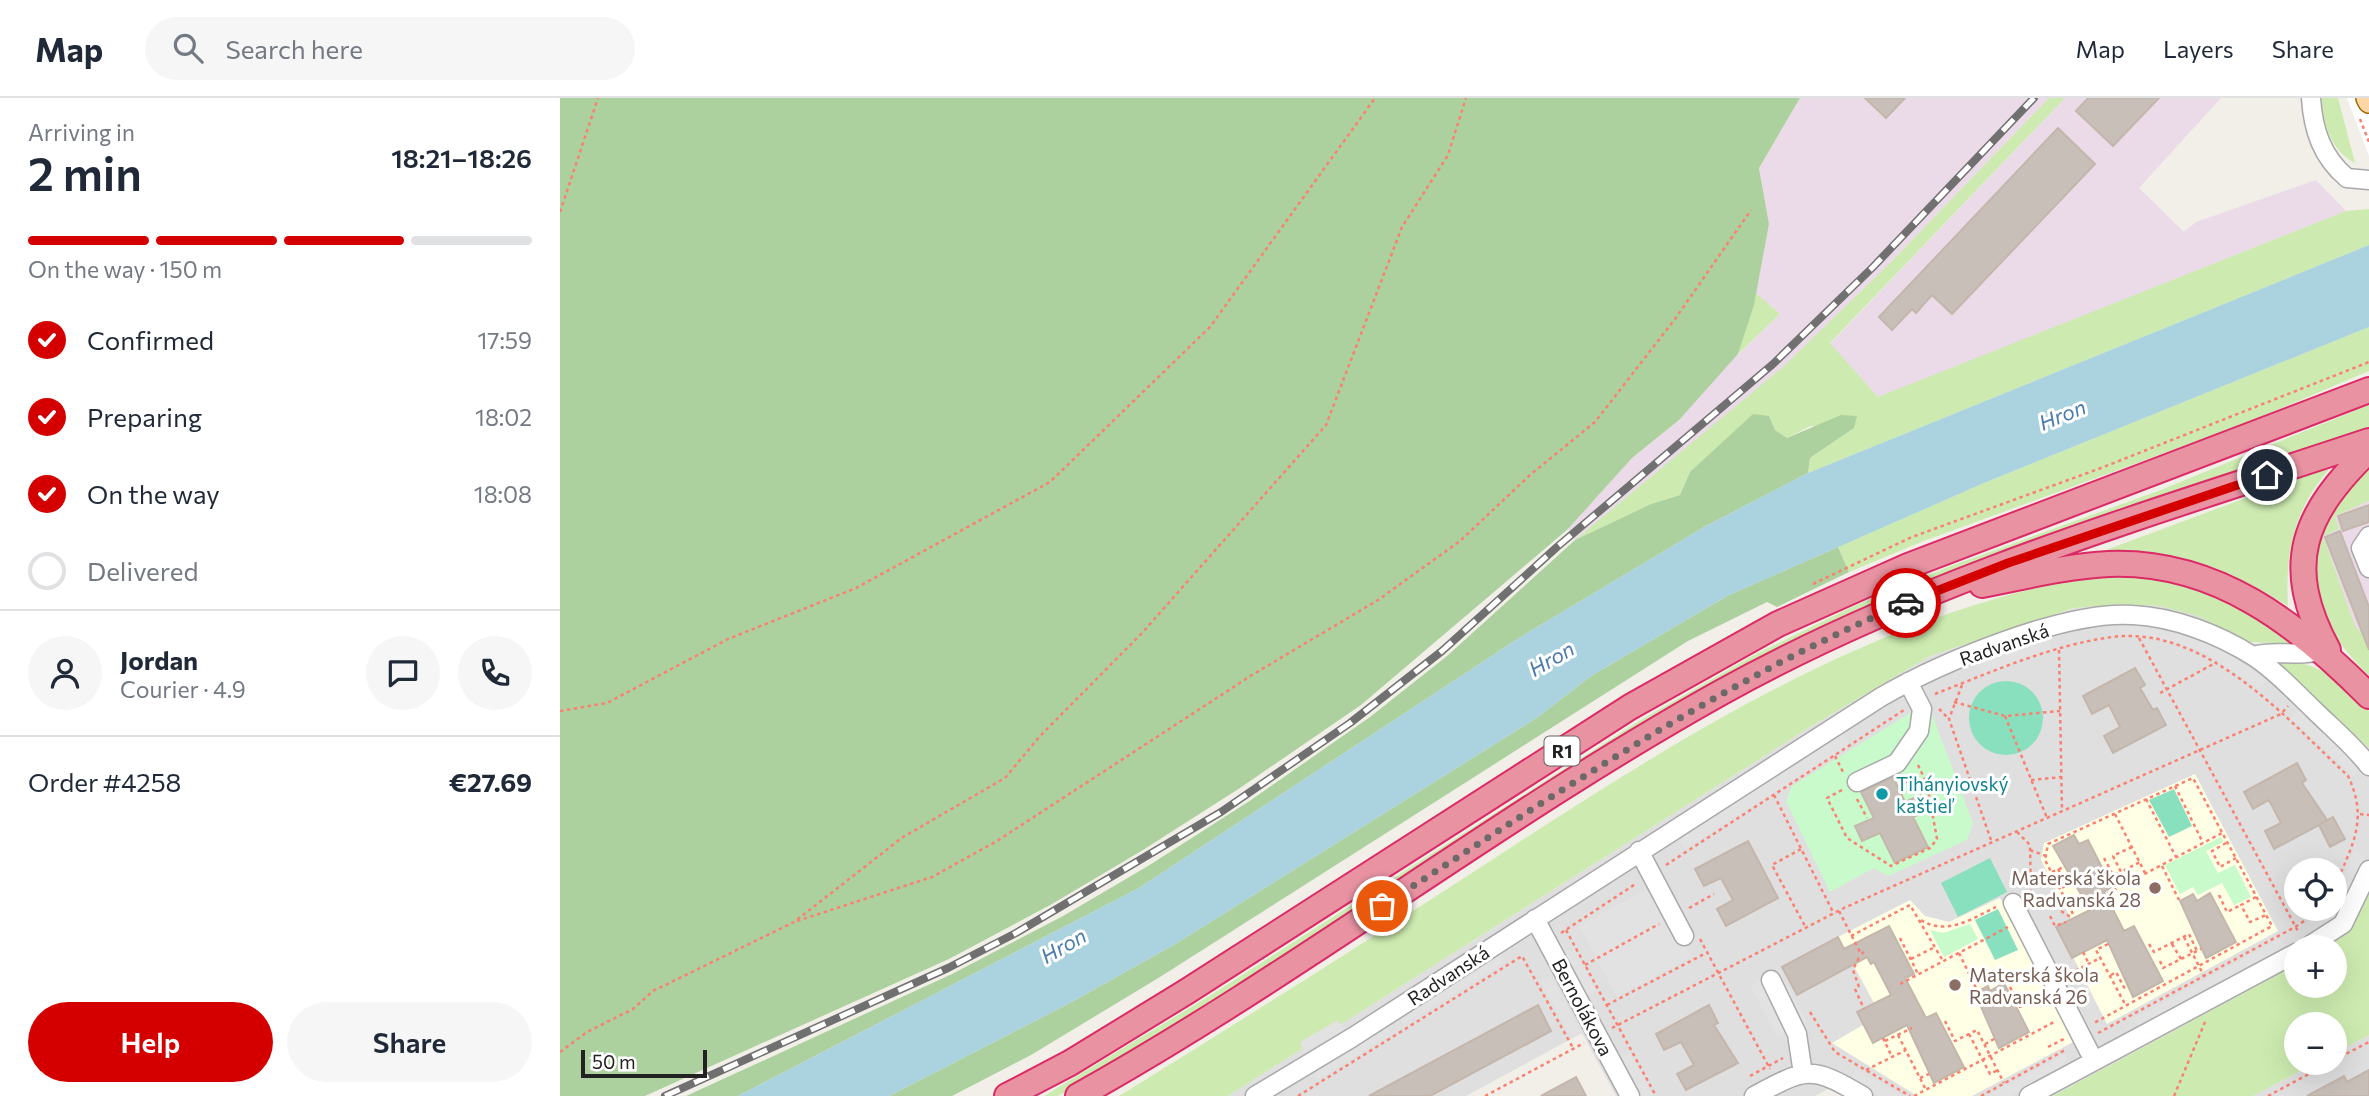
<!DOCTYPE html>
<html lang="en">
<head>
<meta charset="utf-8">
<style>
	body { margin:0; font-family:Commissioner,sans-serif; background:#f6f6f7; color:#1f2937; height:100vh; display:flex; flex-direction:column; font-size:26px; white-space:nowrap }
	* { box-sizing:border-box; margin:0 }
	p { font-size:23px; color:#747a83 }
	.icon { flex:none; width:38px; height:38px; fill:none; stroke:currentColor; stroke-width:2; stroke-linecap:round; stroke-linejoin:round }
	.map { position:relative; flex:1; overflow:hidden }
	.side { display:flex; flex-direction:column; background:#fff; width:560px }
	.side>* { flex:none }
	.fabs { position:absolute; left:1724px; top:760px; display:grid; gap:14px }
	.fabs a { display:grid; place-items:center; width:63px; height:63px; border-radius:50%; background:#fff; box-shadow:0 7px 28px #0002; font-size:35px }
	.scale { position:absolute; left:21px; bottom:18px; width:126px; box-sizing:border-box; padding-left:7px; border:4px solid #222; border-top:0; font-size:19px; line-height:24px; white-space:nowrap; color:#222; -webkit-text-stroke:5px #fff; paint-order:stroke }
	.pin { position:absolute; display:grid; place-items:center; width:60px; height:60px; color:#fff; margin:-30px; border:4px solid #fff; border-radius:50%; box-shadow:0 2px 7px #0007 }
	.courier { position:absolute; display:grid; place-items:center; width:70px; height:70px; margin:-35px; border:5px solid #d40000; border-radius:50%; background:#fff; color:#222; box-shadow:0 2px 9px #0007 }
	.summary em { font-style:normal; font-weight:600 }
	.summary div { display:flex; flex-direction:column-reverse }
	.summary { display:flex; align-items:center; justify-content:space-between; height:119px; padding:0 28px }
	h1 { font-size:46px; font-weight:600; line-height:52px }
	.bar { display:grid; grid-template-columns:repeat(4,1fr); gap:10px 7px; align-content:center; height:84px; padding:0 28px }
	.bar i { height:9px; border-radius:5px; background:#e0e1e3 }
	.bar .active { background:#d40000 }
	.bar p { grid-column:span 4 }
	.line { display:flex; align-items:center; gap:18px; padding:0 28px; border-top:2px solid #e0e1e3 }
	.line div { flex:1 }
	.round { display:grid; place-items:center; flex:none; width:74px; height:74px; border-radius:37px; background:#f6f6f7 }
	ol { padding:0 28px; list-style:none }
	li { display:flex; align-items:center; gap:21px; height:77px }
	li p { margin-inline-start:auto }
	li .icon { padding:7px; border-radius:50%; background:#d40000; color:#fff; stroke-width:4 }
	li:last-child { color:#747a83 }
	li i { width:38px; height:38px; border:4px solid #e0e1e3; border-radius:50% }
	.cta { display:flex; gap:14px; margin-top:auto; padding:14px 28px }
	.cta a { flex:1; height:80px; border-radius:42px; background:#d40000; color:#fff; font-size:28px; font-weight:600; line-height:80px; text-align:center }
	.cta a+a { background:#f6f6f7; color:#1f2937 }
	header { display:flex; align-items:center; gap:42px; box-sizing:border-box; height:98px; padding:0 35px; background:#fff; border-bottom:2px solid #e0e1e3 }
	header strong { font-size:33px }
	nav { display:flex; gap:38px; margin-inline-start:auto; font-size:24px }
	.search { width:490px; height:63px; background:#f6f6f7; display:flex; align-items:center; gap:18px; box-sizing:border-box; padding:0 24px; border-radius:38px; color:#747a83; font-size:26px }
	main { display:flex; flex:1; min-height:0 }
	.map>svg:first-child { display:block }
</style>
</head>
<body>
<header>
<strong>Map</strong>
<div class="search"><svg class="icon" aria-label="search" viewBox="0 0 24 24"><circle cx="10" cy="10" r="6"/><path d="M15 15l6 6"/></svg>Search here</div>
<nav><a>Map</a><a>Layers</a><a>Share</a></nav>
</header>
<main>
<section class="side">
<div class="summary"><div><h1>2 min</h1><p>Arriving in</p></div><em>18:21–18:26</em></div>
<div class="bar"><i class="active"></i><i class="active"></i><i class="active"></i><i></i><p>On the way · 150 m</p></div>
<ol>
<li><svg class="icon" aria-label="check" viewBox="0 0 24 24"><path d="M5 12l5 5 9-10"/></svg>Confirmed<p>17:59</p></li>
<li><svg class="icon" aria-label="check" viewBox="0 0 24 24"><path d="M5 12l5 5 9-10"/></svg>Preparing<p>18:02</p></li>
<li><svg class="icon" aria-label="check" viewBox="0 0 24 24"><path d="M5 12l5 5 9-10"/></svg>On the way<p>18:08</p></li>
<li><i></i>Delivered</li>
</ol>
<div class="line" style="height:126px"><a class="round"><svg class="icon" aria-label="person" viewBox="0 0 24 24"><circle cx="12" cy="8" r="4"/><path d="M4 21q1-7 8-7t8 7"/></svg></a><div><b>Jordan</b><p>Courier · 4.9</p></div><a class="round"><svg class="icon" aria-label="chat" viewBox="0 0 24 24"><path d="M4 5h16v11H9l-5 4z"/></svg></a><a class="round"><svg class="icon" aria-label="phone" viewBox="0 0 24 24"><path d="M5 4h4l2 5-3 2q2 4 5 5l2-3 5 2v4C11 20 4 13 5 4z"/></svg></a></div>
<div class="line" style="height:91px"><div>Order #4258</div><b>€27.69</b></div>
<div class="cta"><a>Help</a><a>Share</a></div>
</section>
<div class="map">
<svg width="1809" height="998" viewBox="0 0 1809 998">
	<rect width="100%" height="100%" fill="#f2efe9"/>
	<!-- residential -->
	<path fill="#e0dfdf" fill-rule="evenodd" d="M1563 506 1600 508 1639 518 1685 542 1716 564 1809 650V796L1798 822 1788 835 1769 849H1736V867L1493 998H1283L1270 990 1255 998H1056L1022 935 906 998H668L1250 629 1370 558 1515 510ZM1736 772H1774V810H1736Z
		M1809 937V998H1693L1757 964H1774L1775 955Z"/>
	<!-- industrial -->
	<path fill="#ebdbe8" d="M1240 0H1489L1330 165 1224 269 1015 442 1008 431 1072 360 1119 322 1156 278 1220 216 1196 195 1209 126 1199 70Z
		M1505 0H1661L1579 90 1624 134 1636 124 1756 82 1786 113 1319 300 1270 246Z
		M1809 403V544L1795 529 1762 438 1779 431 1775 418Z"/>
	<!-- education -->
	<path fill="#ffffe5" d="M1635 676 1718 833 1547 926 1513 859 1511 821 1481 762 1484 745Z
		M1440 800 1515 943 1412 998H1357L1272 945 1303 927 1297 914 1314 905 1278 839 1350 802 1365 818 1389 824Z"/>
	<!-- grass -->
	<path fill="#cdebb0" d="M1489 0H1505L1270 245 1318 299 1786 113 1809 111V147L1248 375 1250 360 1294 330 1250 328 1227 340 1215 332 1209 318 1130 374 1120 397 1091 406 1015 442 1224 268 1330 165Z
		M1761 0H1778L1795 65C1771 53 1763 25 1761 0Z
		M1196 195 1220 216 1178 256Z
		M1809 229V273L1689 324 1364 443 1289 474 1278 449 1424 385Z
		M1809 307V332L1297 514 568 958 498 998H484L651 897 1079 623 1194 557 1294 508 1388 469 1598 393Z
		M1766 370 1768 373C1733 412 1725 458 1728 508 1671 472 1607 446 1538 455Z
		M1809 371V403L1775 418 1779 431 1763 438 1795 528 1809 544V578C1761 529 1734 481 1772 415 1783 396 1790 382 1809 371Z
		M1534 478 1596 479 1672 502 1736 546 1690 544 1638 518 1600 508 1563 506 1514 510 1370 558 1250 629 668 998H559C679 924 799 848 918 771 1110 646 1304 518 1534 478Z
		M1723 562C1770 568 1776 582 1809 613V650L1716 564Z
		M1809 796V937L1775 955 1774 926H1736V964H1757L1693 998H1493L1736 867V887H1774V849H1769C1790 833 1799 820 1809 796Z"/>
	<!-- forest -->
	<path fill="#add19e" d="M0 0H1240L1199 70 1209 126 1194 207 1178 256 1119 322 1072 360 1008 431 801 607 680 690 583 752 492 806 389 861 85 998H0Z
		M1193 316 1209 318 1215 332 1227 340 1281 317 1297 318 1294 330 1250 360 1248 375 1146 428 959 540 579 790 178 998H126L392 876 503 818 588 768 691 702 810 619 887 558 1015 442 1091 406 1120 397 1130 374Z
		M1278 449 1289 474 1217 509 1207 504 1128 543 600 879 471 957 392 998H329L508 906 617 845 978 619 1031 578 1167 498Z"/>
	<!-- park -->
	<path fill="#c8facc" d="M1370 611 1413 725 1407 742 1328 778 1314 770 1270 794 1226 703 1232 688 1355 612Z
		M1661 739 1663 744 1646 753 1658 775 1675 767 1691 799 1674 807 1662 785 1638 797 1633 789 1620 796 1605 767Z
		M1410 826 1418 841 1384 859 1370 832 1383 835Z"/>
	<!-- pitch -->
	<path fill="#88e0be" d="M1409 620a37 37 0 1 1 74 0a37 37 0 1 1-74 0Z
		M1614 691 1632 728 1609 739 1589 702Z
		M1430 760 1447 794 1398 819 1381 785Z
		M1438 811 1458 852 1435 862 1415 822Z"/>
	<!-- parking -->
	<path fill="#e2e2e2" d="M1559 524 1610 529 1652 545 1707 582 1699 591 1646 555 1608 542 1559 536Z
		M1487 538 1492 551 1421 576 1417 563Z
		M1739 611 1802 669 1793 678 1730 620Z
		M1281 635 1289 647 1125 751 1117 739Z
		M1794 753 1804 758 1781 814 1774 824 1751 837 1746 826 1769 810H1774L1775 798Z
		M1094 788 1132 859 1057 899 1019 827Z
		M1720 841 1726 851 1579 930 1574 920Z
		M1014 851 1037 893 1027 898 1004 857Z
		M939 854 945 864 844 927 838 917Z
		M1219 871 1247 924 1218 940 1190 887Z
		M991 879 1021 933 1011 939 981 884Z
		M778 922 783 932 745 955 740 944Z
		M825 926 831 936 758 981 752 971Z
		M1070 954 1093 998H1079L1059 960Z
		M1505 956 1511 967 1451 998 1428 997Z
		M1296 971 1344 998H1320L1291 981Z"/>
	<!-- water -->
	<path fill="#aad3df" d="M1809 147V229L1424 385 1167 498 1031 578 978 619 617 845 508 906 329 998H178L579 790 959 540 1146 428 1248 375Z"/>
	<!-- pier -->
	<path fill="#fff" d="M1787 0H1809V58Z"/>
	<!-- building -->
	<path fill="#c7bfb8" stroke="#c4b6ab" stroke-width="2" d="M1305 0H1345L1326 20Z
		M1528 0H1599L1553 48 1516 13Z
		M1498 30 1535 66 1392 216 1372 197 1356 215 1352 211 1332 232 1319 219Z
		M1809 407V424L1783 433 1778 418Z
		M1780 433 1809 509V552L1765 439Z
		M1575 570 1585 587 1580 590 1593 612 1597 610 1606 627 1553 655 1544 638 1560 629 1549 607 1532 616 1523 598Z
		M1737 665 1746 682 1742 685 1767 722 1760 726 1773 719 1785 741 1770 749 1759 727 1714 751 1705 733 1721 725 1709 702 1693 711 1684 694Z
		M1333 679 1345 704 1361 697 1369 712 1353 719 1368 749 1335 765 1320 735 1302 743 1295 728 1314 720 1301 694Z
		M1514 737 1519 746 1528 742 1552 789 1544 794 1564 833 1574 828 1603 883 1573 899 1547 842 1512 860 1496 829 1530 812 1493 748Z
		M1188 743 1218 800 1166 828 1157 811 1173 802 1161 780 1144 788 1135 771Z
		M1650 795 1676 844 1646 860 1620 803 1633 796 1637 803Z
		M1329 828 1354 876 1345 880 1366 920 1376 915 1404 969 1374 985 1347 927 1313 945 1297 914 1331 897 1314 864 1311 866 1307 859 1237 897 1222 869 1278 839 1284 851Z
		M1444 885 1469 934 1439 950 1415 895 1428 888 1430 893Z
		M978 907 991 933 870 998H809Z
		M1149 907 1158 925 1154 927 1178 965 1126 992 1117 976 1134 967 1121 944 1104 952 1096 936Z
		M1809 972V998H1747L1784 978 1787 984Z
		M1016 979 1026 998H981Z"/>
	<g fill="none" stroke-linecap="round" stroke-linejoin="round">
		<defs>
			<path id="minor" d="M1751 0C1753 32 1762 59 1787 80L1809 82
				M1809 438 1801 450 1809 470
				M1693 558C1716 551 1739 560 1762 552
				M1297 684 1337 665 1359 633 1362 611 1348 584
				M1079 753 1124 838
				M1453 805 1534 963
				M975 821 1070 998
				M1747 849 1783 826 1809 772
				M1211 882 1237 936 1243 976
				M695 998 793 939 1321 599C1380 565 1504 512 1573 517 1614 519 1658 536 1693 558 1715 572 1734 593 1753 611 1772 630 1793 647 1809 668
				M1194 998C1246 970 1251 967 1303 998
				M1469 998 1736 855"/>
			<path id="major" d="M1807 0 1809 4"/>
			<path id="highway" d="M1422 487C1463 479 1507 468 1549 466 1656 462 1738 526 1809 598
				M1768 552C1722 467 1743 416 1809 352
				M447 998 510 965 626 894 1070 609 1218 526 1348 468 1809 292
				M518 998C740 874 941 717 1162 594 1365 481 1590 416 1809 343"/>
		</defs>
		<!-- minor casing -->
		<use href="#minor" stroke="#a9a9a9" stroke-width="21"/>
		<!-- major casing -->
		<use href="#major" stroke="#a06b00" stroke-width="24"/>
		<!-- highway casing -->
		<use href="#highway" stroke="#dc2a67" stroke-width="28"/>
		<!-- path -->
		<path stroke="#fa8072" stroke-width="2.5" stroke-dasharray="3.5 3.5" stroke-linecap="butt" d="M1800 21 1809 44
			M0 114 38 0
			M1253 486 1352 439 1541 370 1809 264
			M1579 540 1739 835
			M1499 552 1502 713
			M1402 587 1389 621 1432 745
			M1600 595 1657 564
			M1375 596C1431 574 1492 547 1552 539 1646 527 1727 621 1788 678 1809 722 1792 748 1774 790
			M1394 604 1445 618 1500 613
			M1379 611 1389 621
			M0 613 47 605 168 541 296 490 490 384 650 229 815 0
			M1445 618 1487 720
			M1275 658 1283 674
			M1358 667 1367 686
			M1471 682 1502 679
			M1615 688 1643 745
			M1282 692 1267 700 1287 740 1331 768 1370 750 1377 741 1367 686 1351 694 1345 682
			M1214 697 1274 816
			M1297 701 1307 720
			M1586 701 1616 759
			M1555 716 1585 775
			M1800 716 1809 717
			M1457 734 1470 747 1471 799
			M1666 745 1652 753 1660 769 1676 760
			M1572 749 1553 758 1561 774 1580 764
			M1241 751 1212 767 1246 830
			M1470 752 1486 758
			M1544 760 1553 777 1561 774
			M1106 767 1344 612
			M1602 768 1619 802
			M1498 771 1507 788 1501 790
			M1492 774 1504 769
			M1659 797 1667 814 1681 807
			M1541 799 1662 735
			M1696 799 1681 807 1690 824 1706 817
			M1129 810 1154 796
			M1279 813 1301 856 1304 854
			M1501 813 1509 818 1513 816 1485 762 1488 746 1633 680 1712 828 1534 925
			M1490 818 1495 828 1506 824
			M1361 822C1387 838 1411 821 1436 809
			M237 823 372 779 437 743 692 577 818 502 900 443 970 377 1035 324 1115 221 1191 112
			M1006 832 1096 998
			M1001 835 1077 785
			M1291 838 1350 807 1383 863
			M1624 839 1644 878
			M1340 840 1358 876
			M1140 841 1210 971
			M1548 846 1536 852 1566 908
			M1589 846 1594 854 1629 836 1637 853
			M1612 846 1621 861
			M1523 854 1529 866
			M1399 855 1416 890
			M1351 861 1375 849
			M1600 863 1603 870 1641 851
			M1025 867 1099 826
			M1509 876 1540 860
			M1551 877 1556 874 1565 891
			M1340 886 1448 829
			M1299 889 1293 872 1300 857
			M1450 889 1460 909 1481 898
			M1295 891 1304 911
			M1047 907 1146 855
			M1250 914 1275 954 1350 998
			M1385 923 1395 943 1417 932 1444 985
			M1052 930 1284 810 1721 616 1728 608
			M1538 935 1735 829 1764 810
			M1409 936 1430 976 1438 972
			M1338 937 1366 992
			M1323 940 1332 959
			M1325 943 1352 930
			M1425 946 1434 941
			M1488 949 1504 941
			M0 954 27 934 73 911 93 893 234 824 343 739 445 680 480 638 582 535 766 327 842 129 888 57 906 0
			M1774 962 1809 944
			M1306 972 1346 952
			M1190 978 1223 960
			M1360 980 1369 976
			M738 998 962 858 1013 950
			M925 998 1024 945
			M1354 998 1496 923
			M1421 998 1507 951
			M1614 998 1645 924
			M1708 998 1771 964"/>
		<!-- minor -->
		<use href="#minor" stroke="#fff" stroke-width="18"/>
		<!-- major -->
		<use href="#major" stroke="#fcd6a4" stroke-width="21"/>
		<!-- highway -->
		<use href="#highway" stroke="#e892a2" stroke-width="24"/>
		<defs>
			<path id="rail" d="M105 998 388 870 456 835 661 714 790 625 882 553 997 449 1213 266 1313 169 1474 0"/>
		</defs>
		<!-- rail casing -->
		<use href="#rail" stroke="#707070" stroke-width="8"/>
		<!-- rail -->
		<use href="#rail" stroke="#fff" stroke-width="5" stroke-dasharray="16" stroke-linecap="butt"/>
	</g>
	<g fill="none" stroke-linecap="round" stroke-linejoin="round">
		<!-- done -->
		<path stroke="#6b6a68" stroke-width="7" stroke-dasharray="0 12.6" d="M822 808C992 699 1159 584 1346 505"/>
		<!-- route -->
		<path stroke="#d40000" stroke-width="9" d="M1346 505 1448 465 1707 377"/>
	</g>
	<!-- markers -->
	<circle fill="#0f9aa8" stroke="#fff" stroke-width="2.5" cx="1322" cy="696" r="7"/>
	<g fill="#8d6e63" stroke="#fff" stroke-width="2.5">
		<circle cx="1595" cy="790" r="7"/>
		<circle cx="1395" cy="887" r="7"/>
	</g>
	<g text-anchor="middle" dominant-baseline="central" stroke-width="6" stroke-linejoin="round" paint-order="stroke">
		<!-- shield labels -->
		<rect fill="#fff" stroke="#646464" stroke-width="2" x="984.5" y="638.5" width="35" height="29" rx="5"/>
		<g font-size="18" font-weight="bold" fill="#222">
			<text x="1002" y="653">R1</text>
		</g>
		<!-- street labels -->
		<g font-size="19" fill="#222" stroke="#fff">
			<text transform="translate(1444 546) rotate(-19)">Radvanská</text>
			<text transform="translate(888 877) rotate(-33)">Radvanská</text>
			<text transform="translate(1023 909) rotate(62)">Bernolákova</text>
		</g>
		<!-- culture labels -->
		<g font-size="19" fill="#0d838f" stroke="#fff" text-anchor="start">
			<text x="1336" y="685">Tihányiovský<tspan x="1336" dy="22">kaštieľ</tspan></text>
		</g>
		<!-- education labels -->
		<g font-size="19" fill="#785e54" stroke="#fff" text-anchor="end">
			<text x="1581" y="779">Materská škola<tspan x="1581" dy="22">Radvanská 28</tspan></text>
			<text x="1409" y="876" text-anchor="start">Materská škola<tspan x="1409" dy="22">Radvanská 26</tspan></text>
		</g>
		<!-- water labels -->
		<g font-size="21" font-style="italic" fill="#4a7aab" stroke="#fff">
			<text transform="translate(1502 316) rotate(-22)">Hron</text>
			<text transform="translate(991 560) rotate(-30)">Hron</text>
			<text transform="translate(503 847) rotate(-30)">Hron</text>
		</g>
	</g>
</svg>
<div class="fabs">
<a><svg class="icon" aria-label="locate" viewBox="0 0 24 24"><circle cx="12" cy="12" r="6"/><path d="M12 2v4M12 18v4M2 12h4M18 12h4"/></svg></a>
<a>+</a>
<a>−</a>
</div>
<div class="scale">50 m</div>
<div class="pin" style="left:822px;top:808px;background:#ea580c"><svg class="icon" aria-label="bag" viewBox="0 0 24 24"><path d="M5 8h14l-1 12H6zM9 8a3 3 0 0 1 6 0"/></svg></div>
<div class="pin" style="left:1707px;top:377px;background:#1f2937"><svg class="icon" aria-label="home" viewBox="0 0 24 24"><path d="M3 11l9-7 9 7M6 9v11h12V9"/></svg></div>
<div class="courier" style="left:1346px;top:505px"><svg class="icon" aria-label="car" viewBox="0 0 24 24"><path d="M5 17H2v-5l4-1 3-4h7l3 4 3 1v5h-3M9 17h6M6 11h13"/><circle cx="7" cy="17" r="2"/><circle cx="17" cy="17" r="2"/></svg></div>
</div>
</main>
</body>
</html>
